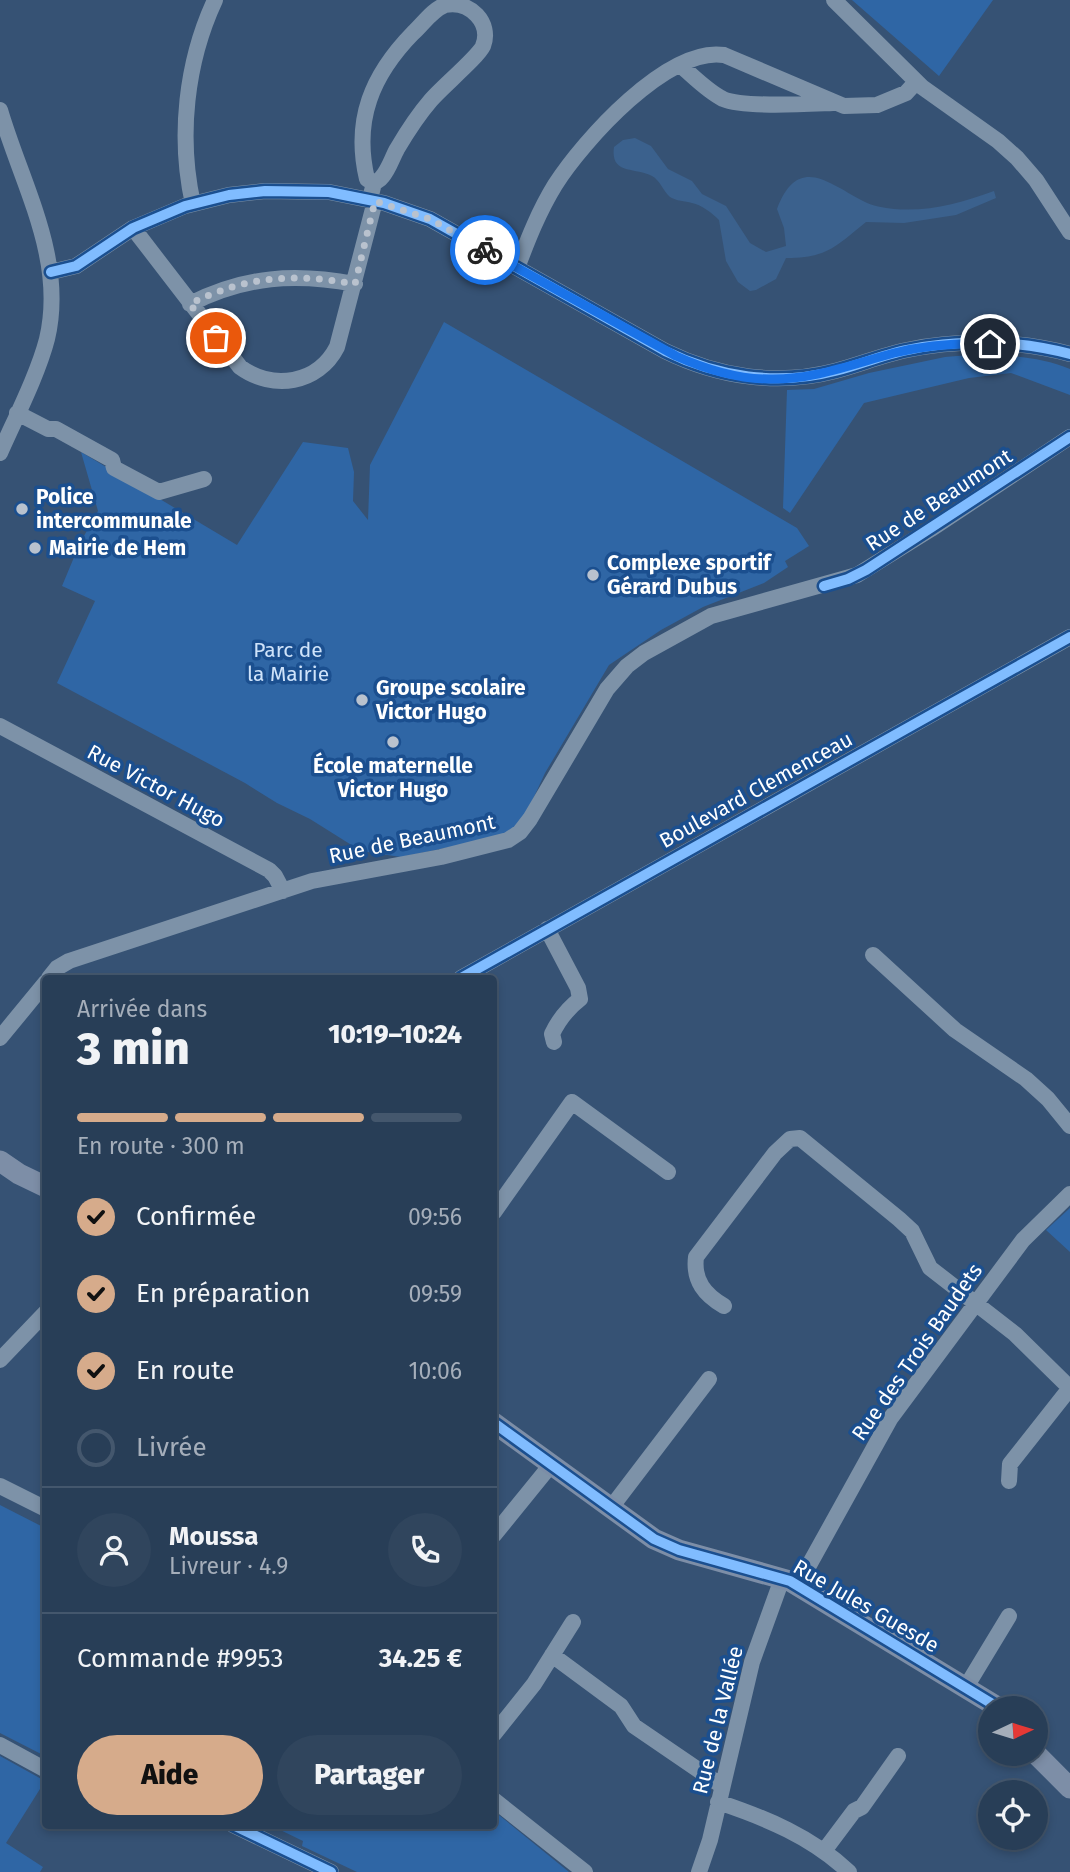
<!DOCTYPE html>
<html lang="fr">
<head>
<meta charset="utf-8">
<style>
	body { margin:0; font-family:"Fira Sans",sans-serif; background:#30455d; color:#f1f3f6; height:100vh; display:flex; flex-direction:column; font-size:26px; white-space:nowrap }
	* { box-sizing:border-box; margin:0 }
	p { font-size:23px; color:#a5aeba }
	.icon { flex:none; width:38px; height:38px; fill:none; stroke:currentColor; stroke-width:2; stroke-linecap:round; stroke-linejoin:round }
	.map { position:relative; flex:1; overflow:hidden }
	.details { position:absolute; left:42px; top:975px; width:455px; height:854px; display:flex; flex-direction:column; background:#283e57; border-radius:7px; box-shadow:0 4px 10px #0003,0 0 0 2px #44576d }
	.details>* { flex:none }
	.needle { width:46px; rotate:86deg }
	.fabs { position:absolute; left:978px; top:1696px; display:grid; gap:14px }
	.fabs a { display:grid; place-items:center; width:70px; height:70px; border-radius:50%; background:#283e57; box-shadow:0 4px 10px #0003,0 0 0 2px #44576d; font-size:35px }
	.pin { position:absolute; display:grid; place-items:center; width:60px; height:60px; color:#fff; margin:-30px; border:4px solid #fff; border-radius:50%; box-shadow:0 2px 7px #0007 }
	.courier { position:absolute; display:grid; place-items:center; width:70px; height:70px; margin:-35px; border:5px solid #1a73e8; border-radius:50%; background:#fff; color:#222; box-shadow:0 2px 9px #0007 }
	.headline em { font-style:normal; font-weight:800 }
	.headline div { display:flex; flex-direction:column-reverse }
	.headline { display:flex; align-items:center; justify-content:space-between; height:119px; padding:0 35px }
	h1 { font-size:46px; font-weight:800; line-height:52px }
	.bar { display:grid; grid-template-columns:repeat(4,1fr); gap:10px 7px; align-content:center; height:84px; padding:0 35px }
	.bar i { height:9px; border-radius:5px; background:#44576d }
	.bar .on { background:#d6ab8b }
	.bar p { grid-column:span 4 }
	.line { display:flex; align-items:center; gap:18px; padding:0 35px; border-top:2px solid #44576d }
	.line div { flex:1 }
	.round { display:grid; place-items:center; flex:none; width:74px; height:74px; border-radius:37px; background:#30455d }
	ol { padding:0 35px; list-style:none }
	li { display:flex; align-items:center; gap:21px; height:77px }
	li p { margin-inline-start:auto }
	li .icon { padding:7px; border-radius:50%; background:#d6ab8b; color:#111; stroke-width:4 }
	li:last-child { color:#a5aeba }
	li i { width:38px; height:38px; border:4px solid #44576d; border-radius:50% }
	.button { display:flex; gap:14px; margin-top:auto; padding:14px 35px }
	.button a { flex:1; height:80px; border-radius:42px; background:#d6ab8b; color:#111; font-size:28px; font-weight:800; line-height:80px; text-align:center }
	.button a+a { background:#30455d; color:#f1f3f6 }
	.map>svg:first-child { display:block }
</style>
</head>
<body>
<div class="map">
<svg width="1070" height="1872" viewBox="0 0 1070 1872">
	<rect width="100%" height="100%" fill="#365274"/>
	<!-- green -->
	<path fill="#2f66a5" d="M852 0H993L939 76Z
		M444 322 797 528 809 546 785 561 788 567 764 583 703 607 661 630 609 665 545 773 521 825 512 832 490 839 401 857 361 851 310 819 277 803 245 783 57 683 95 601 62 586 80 543 98 511 81 452 237 545 303 442 348 448 354 472 353 501 368 520 370 465Z
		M982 354C1011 356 1042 357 1070 369V395L1011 373 969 378 864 403 790 513 783 508 787 390 814 389 869 373 945 357Z
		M1070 1208V1252L1046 1230Z
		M0 1505 45 1528V1756L0 1733Z
		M0 1756 45 1781 6 1843 43 1867 40 1872H0Z
		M494 1811 569 1872H357L302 1846 303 1841 270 1825H494Z"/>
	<!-- water -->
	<path fill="#3b618d" d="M635 138 651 146 668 169 692 181 702 194 726 206 750 243 766 252 786 246 784 228 777 209C798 154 828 183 863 201 872 206 884 208 894 209 929 212 961 203 994 191L996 198 956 215 904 223 866 222C835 247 827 258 786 258L776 279 756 290 750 291 738 282 726 261 719 220C712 213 702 205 692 203 685 201 676 201 670 197 663 191 660 180 652 176 635 167 610 175 614 147L623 140Z"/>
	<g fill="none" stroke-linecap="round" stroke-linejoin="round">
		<!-- minor -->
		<path stroke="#7d92a8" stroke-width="16" d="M834 0 922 87 998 141 1017 158 1036 180 1070 232
			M680 65C693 76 707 91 723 99 744 108 808 104 833 103
			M0 110C22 185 66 259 47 339 38 374 15 419 0 453
			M370 199 374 183C377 181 380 180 382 177 389 169 392 158 397 149 407 132 418 115 431 100 442 87 478 57 483 46 492 23 470 0 445 5 432 10 423 24 413 33 372 75 353 120 367 179L374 183
			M193 204C178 137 186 62 215 0
			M133 228 240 367C273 391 318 384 337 347L375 201
			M517 268C528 239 539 211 555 185 583 141 668 46 724 55L844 106 877 105 906 93 916 82
			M51 272 76 266 133 228 185 206 229 195 265 191 329 192 384 203 430 219 665 351C718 377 777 386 835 371 859 365 882 355 907 350 959 339 1018 340 1070 354
			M190 304C245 276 295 273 355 284
			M17 413 48 429H56L112 460 114 468 159 492 204 479
			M0 726 269 870 275 876 283 891
			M547 929 578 988 580 999C567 1009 559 1019 552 1034L554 1042
			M873 955 955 1030 1026 1079 1048 1099 1070 1126
			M49 978 57 968 69 961 312 881 441 857 508 840 520 832 530 819 607 689 627 666 644 653 711 616 857 575 931 529 1070 437
			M461 978 1070 637
			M0 1038 46 982
			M494 1212 572 1102 668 1172
			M724 1306C705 1295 693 1281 696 1257L775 1153 790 1139 800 1138 899 1219 912 1231 930 1268 1015 1334 1070 1388
			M0 1360 46 1312
			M1009 1481 1010 1464 1070 1388
			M0 1486 46 1509
			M610 1509 709 1379
			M494 1535 550 1466
			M798 1585 890 1419 1023 1240 1070 1194
			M552 1655 621 1706 634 1726 722 1786
			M966 1687 1009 1616
			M494 1734 534 1684 573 1622
			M0 1745 46 1770
			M494 1800 585 1872
			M718 1802C766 1818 812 1837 849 1872
			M233 1825 331 1872
			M824 1851 854 1811 862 1807 898 1756
			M699 1872 710 1840 752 1662 782 1579"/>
		<!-- major -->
		<path stroke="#7d8ea7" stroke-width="21" d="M0 1161 19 1174 46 1187
			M494 1423 654 1539 679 1550 790 1581 999 1708
			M1036 1754 1070 1788"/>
		<defs>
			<path id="cycleway" d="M51 272 76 266 133 228 185 206 229 195 265 191 329 192 384 203 430 219 665 351C718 377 777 386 835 371 859 365 882 355 907 350 959 339 1018 340 1070 354
				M824 586 848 579 866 570 1070 437
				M461 978 1070 637
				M494 1423 654 1539 679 1550 790 1581 999 1708
				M233 1825 331 1872"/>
		</defs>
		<!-- cycleway casing -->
		<use href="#cycleway" stroke="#1b4f8f" stroke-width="15"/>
		<!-- cycleway -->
		<use href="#cycleway" stroke="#80bcff" stroke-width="10"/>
	</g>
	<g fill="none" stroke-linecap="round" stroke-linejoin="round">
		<!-- done -->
		<path stroke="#b9c2ce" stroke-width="7" stroke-dasharray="0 12.6" d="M216 338 190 304C245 276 295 273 355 284L375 201 430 219 485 250"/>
		<!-- route -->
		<path stroke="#1a73e8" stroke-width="9" d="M485 250 676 356C705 369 738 379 769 379 813 380 853 364 894 353 926 345 958 343 990 344"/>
	</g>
	<!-- markers -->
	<g fill="#b9c2ce" stroke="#1b4f8f" stroke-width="2.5">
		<circle cx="22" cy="509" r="7"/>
		<circle cx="35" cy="548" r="7"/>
		<circle cx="593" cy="575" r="7"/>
		<circle cx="362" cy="700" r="7"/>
		<circle cx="393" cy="742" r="7"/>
	</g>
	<g text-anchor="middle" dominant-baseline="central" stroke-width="7" stroke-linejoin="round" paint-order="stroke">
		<!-- poi labels -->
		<g font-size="21" font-weight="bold" fill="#fff" stroke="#1b4f8f" text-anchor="start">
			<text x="36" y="497">Police<tspan x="36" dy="24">intercommunale</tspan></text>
			<text x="49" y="548">Mairie de Hem</text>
			<text x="607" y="563">Complexe sportif<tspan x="607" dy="24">Gérard Dubus</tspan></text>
			<text x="376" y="688">Groupe scolaire<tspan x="376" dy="24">Victor Hugo</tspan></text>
			<text x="393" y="766" text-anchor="middle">École maternelle<tspan x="393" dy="24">Victor Hugo</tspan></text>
		</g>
		<!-- street labels -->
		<g font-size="21" fill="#fff" stroke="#1b4f8f">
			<text transform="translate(939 500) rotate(-33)">Rue de Beaumont</text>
			<text transform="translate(156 786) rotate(28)">Rue Victor Hugo</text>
			<text transform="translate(756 790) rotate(-29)">Boulevard Clemenceau</text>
			<text transform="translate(412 839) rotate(-12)">Rue de Beaumont</text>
			<text transform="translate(917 1352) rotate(-55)">Rue des Trois Baudets</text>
			<text transform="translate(866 1606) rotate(30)">Rue Jules Guesde</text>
			<text transform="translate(718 1720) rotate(-76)">Rue de la Vallée</text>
		</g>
		<!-- park labels -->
		<g font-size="21" fill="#cfe3fa" stroke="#1b4f8f">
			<text x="288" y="650">Parc de<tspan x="288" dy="24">la Mairie</tspan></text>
		</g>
	</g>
</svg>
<div class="fabs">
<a><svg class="needle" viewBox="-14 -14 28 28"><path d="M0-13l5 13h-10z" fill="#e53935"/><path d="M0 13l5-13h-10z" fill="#a5aeba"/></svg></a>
<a><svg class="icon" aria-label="locate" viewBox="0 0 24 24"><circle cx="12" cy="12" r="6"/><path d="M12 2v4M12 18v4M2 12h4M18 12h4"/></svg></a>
</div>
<div class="pin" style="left:216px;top:338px;background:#ea580c"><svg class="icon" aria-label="bag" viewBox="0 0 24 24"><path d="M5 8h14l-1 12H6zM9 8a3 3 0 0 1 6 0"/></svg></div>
<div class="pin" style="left:990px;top:344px;background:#1f2937"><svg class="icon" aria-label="home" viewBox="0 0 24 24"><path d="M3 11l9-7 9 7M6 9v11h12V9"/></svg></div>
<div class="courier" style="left:485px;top:250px"><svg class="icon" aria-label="bike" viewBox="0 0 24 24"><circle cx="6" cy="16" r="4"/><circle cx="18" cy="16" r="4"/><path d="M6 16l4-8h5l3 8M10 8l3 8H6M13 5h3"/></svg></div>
<section class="details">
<div class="headline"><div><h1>3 min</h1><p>Arrivée dans</p></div><em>10:19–10:24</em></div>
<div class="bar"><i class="on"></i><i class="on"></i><i class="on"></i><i></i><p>En route · 300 m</p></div>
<ol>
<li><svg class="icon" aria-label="check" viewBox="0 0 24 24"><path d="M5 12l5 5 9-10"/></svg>Confirmée<p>09:56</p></li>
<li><svg class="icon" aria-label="check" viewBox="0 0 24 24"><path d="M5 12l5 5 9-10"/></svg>En préparation<p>09:59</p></li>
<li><svg class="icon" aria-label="check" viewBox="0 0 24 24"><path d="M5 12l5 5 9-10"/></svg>En route<p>10:06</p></li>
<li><i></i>Livrée</li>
</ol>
<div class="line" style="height:126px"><a class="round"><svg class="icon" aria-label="person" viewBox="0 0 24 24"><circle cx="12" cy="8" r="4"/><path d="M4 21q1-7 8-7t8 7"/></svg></a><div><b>Moussa</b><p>Livreur · 4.9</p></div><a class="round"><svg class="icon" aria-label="phone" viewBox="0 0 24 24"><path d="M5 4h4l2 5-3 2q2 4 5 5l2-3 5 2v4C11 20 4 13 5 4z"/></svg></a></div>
<div class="line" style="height:91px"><div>Commande #9953</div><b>34.25 €</b></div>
<div class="button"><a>Aide</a><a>Partager</a></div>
</section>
</div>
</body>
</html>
